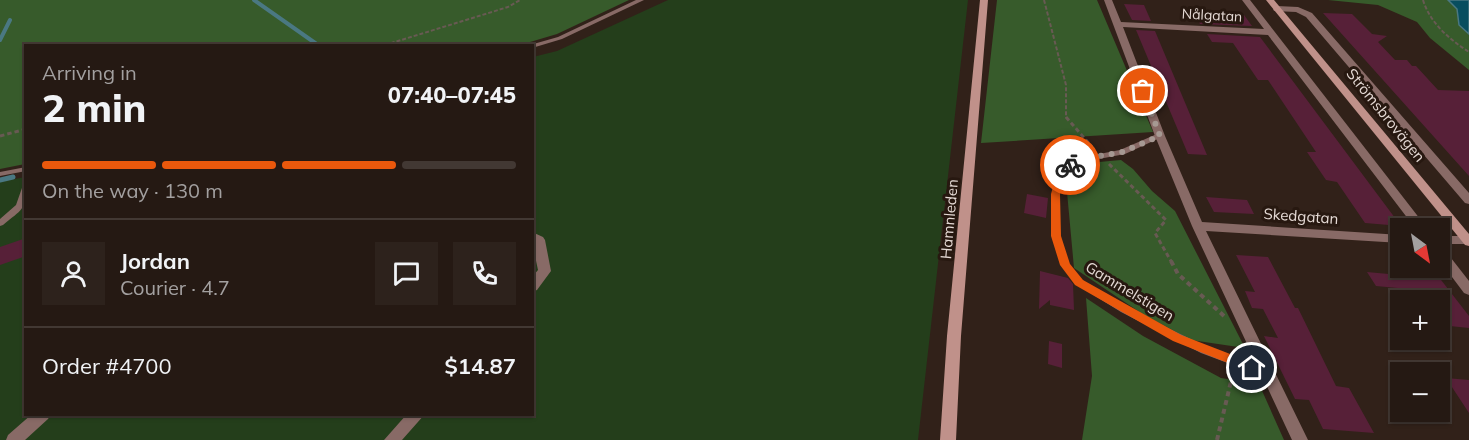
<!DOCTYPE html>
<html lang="en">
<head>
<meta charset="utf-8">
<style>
	body { margin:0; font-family:Mulish,sans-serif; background:#2d221c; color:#f1f3f6; height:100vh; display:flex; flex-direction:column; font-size:22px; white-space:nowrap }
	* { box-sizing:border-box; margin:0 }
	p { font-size:20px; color:#a3a0a0 }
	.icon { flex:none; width:33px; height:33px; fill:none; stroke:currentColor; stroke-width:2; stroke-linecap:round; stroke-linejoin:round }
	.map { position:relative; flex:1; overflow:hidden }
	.details { position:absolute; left:24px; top:44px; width:510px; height:372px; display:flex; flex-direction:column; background:#251913; border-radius:0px; box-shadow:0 2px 4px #0004,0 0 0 2px #423833 }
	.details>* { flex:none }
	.needle { width:39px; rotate:148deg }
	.tools { position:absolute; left:1390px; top:218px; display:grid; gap:12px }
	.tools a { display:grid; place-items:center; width:60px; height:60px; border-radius:0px; background:#251913; box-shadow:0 2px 4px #0004,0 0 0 2px #423833; font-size:30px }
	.pin { position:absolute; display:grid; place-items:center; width:51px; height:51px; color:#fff; margin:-26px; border:3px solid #fff; border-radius:50%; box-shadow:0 2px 6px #0007 }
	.courier { position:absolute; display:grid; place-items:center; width:60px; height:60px; margin:-30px; border:4px solid #ea580c; border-radius:50%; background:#fff; color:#222; box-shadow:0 2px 8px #0007 }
	.headline em { font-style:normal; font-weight:800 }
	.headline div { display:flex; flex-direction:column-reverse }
	.headline { display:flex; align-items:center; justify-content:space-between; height:102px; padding:0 18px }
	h1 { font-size:39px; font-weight:800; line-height:45px }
	.bar { display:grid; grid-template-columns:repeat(4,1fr); gap:9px 6px; align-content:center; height:72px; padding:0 18px }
	.bar i { height:8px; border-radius:4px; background:#423833 }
	.bar .on { background:#ea580c }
	.bar p { grid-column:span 4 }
	.line { display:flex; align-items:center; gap:15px; padding:0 18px; border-top:2px solid #423833 }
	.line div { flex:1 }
	.round { display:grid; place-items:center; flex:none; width:63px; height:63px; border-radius:0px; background:#2d221c }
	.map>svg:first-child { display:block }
</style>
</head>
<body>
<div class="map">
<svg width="1469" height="440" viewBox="0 0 1469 440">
	<rect width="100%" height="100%" fill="#312119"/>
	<!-- green -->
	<path fill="#243e1b" d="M668 0H968L918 440H0V182L25 177 26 414H532L533 57 557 51Z"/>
	<!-- forest -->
	<path fill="#375b2b" d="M0 0H629L557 34 520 45H26L25 164 0 169Z
		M997 0H1097L1153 132 981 143Z
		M1328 0H1448L1457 9 1459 25 1469 34V70L1430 38 1417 22 1378 5Z
		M1121 160 1133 169 1152 191 1175 211 1245 348 1191 340 1144 315 1074 268 1066 181 1099 162Z
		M1086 298 1143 336 1221 378 1259 384 1284 440H1082L1092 376Z"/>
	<!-- water -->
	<path fill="#084e5f" stroke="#4a7882" stroke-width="1.5" d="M1448 0H1469V34L1459 25 1457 9Z"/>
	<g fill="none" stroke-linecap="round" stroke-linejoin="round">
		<!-- stream-far1 -->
		<path stroke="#4a7882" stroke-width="4" d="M254 0 318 45
			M0 40 10 20"/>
		<!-- stream -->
		<path stroke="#4a7882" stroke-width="5" d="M0 180 13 177"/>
	</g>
	<!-- building -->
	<path fill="#572038" d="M1124 4 1144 5 1151 21 1132 20Z
		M1193 12 1244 15 1252 26 1200 24Z
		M1323 13 1352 14 1372 34 1387 36 1378 42 1395 60H1407L1412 66H1416L1438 90 1469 91V176Z
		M1136 30 1155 31 1207 155 1188 154Z
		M1207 34 1260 37 1401 226 1365 223 1337 182 1326 180 1307 152H1316L1268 80H1258L1233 43 1212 42Z
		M1027 194 1048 198 1046 218 1024 213Z
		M1206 197 1247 200 1254 214 1214 212Z
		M26 238V256L0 265V247Z
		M1236 255 1268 257 1295 308H1298L1336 386 1349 388 1374 433 1323 429 1309 400 1295 399 1264 336 1278 338 1263 309 1252 308 1245 291 1255 292Z
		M1405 267H1431L1469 316V328L1440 325V292L1376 286 1367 272 1410 276Z
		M1040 271 1068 278 1073 284 1074 310 1050 305V300L1039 309Z
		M1049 341 1062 344V368L1048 364Z
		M1446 378 1469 380V413Z"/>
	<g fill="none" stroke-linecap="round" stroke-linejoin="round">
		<!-- path-far2 -->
		<path stroke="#685a53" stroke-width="2" stroke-dasharray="4 2" stroke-linecap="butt" d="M1044 0 1066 85V118
			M1423 0C1430 23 1449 39 1469 52
			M385 45 508 7 520 0"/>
		<!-- path-far1 -->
		<path stroke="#685a53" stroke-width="3" stroke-dasharray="4.5 3" stroke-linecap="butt" d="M1066 117 1092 147
			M0 136 26 129
			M1109 164 1166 220 1155 233 1172 263"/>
		<!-- path -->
		<path stroke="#685a53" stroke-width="4" stroke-dasharray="5 4" stroke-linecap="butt" d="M1171 261 1178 274 1224 316
			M1217 440 1233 373"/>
		<!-- lane -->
		<path fill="#886a66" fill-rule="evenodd" d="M636 0H644L562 39 532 48V45H530L558 37Z
			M1157 134H1163L1164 136 1125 154 1078 163 1068 172 1062 181 1060 194V236L1069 264 1082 280 1127 308 1207 347 1273 371 1274 374 1273 377 1269 378 1265 377 1201 353 1121 312 1076 284 1061 265 1052 236V194L1054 181 1062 168 1073 159 1120 150Z
			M26 167V171L0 176V172Z
			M23 185H26C26 211 22 209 3 225L0 226V219L16 205Z"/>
		<!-- street -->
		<path fill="#886a66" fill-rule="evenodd" d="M1104 0H1112L1121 22 1264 29 1242 0H1250L1427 228H1415L1268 35 1123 27 1165 136 1202 222 1401 235V243L1206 231 1308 440H1292L1192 226 1155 136Z
			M1277 6 1298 7 1312 13 1469 193V204L1465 203 1306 17 1296 12 1274 11 1273 9Z
			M532 232 543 237 545 240 551 271 537 290 532 292V277L538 270 532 242Z
			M1440 236H1469V244H1440Z
			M1440 248 1444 249 1469 281V295L1464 293 1440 261Z
			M32 414H51L48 419 25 440H6L8 435Z
			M407 414H425L402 440H384Z"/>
		<!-- secondary -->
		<path fill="#c0918a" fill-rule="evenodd" d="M980 0H988L961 336 956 440H940L947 336Z
			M1266 0H1274L1469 234V246L1465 245Z"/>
	</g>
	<!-- route -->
	<path fill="#ea580c" d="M1067 163 1075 165 1065 176 1060 194 1061 236 1070 264 1083 280 1181 335 1256 364V371H1248L1173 341 1075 285 1060 265 1051 236V194L1056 176Z"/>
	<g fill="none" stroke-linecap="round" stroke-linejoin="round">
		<!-- done -->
		<path stroke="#a69993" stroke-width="6" stroke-dasharray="0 10.8" d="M1070 165 1089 158 1122 152 1160 136 1143 91"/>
	</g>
	<g text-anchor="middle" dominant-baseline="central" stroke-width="6" stroke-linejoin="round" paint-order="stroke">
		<!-- far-street labels -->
		<g font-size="14" fill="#e5dad5" stroke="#271810">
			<text transform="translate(1212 15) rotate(3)">Nålgatan</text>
		</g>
		<!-- street labels -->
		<g font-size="15" fill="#e5dad5" stroke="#271810">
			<text transform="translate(1386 115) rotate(51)">Strömsbrovägen</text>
			<text transform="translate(1301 216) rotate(4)">Skedgatan</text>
			<text transform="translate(949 219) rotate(-85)">Hamnleden</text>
			<text transform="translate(1130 291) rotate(31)">Gammelstigen</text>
		</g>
	</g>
</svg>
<div class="tools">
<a><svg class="needle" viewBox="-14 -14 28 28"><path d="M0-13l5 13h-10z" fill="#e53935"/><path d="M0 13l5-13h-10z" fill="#a3a0a0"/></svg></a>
<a>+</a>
<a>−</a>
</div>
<div class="pin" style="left:1143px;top:91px;background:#ea580c"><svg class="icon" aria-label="bag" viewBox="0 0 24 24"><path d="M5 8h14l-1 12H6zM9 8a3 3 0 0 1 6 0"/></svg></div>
<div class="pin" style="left:1252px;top:368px;background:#1f2937"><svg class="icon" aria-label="home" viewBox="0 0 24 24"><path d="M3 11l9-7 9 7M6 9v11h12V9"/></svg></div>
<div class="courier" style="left:1070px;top:165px"><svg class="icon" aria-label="bike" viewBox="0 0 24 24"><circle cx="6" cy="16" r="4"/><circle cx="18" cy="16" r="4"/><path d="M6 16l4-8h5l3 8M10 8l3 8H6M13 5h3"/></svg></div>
<section class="details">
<div class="headline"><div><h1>2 min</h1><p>Arriving in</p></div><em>07:40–07:45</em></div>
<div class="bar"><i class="on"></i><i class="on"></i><i class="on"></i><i></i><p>On the way · 130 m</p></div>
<div class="line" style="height:108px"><a class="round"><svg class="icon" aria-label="person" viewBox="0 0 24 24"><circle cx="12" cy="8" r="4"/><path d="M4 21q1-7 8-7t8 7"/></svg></a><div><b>Jordan</b><p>Courier · 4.7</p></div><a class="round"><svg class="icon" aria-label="chat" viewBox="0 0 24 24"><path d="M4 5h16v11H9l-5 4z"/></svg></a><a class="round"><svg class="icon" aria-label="phone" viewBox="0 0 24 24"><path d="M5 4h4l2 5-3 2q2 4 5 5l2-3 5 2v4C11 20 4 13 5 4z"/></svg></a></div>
<div class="line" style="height:78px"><div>Order #4700</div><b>$14.87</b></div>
</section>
</div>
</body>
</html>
